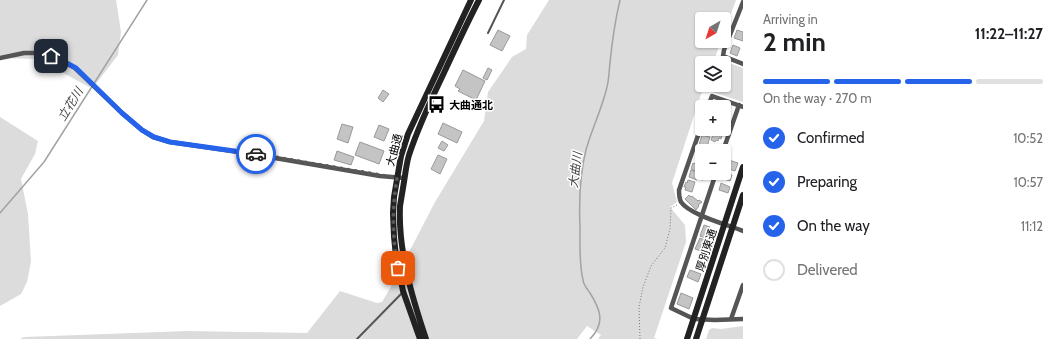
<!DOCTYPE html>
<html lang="en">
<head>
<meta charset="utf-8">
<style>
	body { margin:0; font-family:Cabin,"Noto Sans JP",sans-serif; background:#f6f6f6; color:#202124; height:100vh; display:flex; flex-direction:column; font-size:15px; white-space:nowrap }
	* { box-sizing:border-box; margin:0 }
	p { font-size:13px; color:#757577 }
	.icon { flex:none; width:22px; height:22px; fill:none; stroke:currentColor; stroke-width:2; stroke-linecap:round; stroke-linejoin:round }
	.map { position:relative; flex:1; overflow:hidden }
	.details { display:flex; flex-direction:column; background:#fff; width:320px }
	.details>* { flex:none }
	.needle { width:26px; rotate:219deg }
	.buttons { position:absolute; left:695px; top:12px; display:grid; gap:8px }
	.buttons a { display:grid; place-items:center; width:36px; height:36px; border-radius:4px; background:#fff; box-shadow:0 1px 3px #0004; font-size:20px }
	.pin { position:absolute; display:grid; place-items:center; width:34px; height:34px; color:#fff; margin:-17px; border-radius:8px; box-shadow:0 2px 6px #0006 }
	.courier { position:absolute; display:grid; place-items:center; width:40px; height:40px; margin:-20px; border:3px solid #2563eb; border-radius:50%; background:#fff; color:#222; box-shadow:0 1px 5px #0007 }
	.headline em { font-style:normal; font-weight:700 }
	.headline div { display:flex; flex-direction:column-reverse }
	.headline { display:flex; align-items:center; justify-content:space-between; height:68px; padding:0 20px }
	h1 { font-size:26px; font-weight:700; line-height:30px }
	.bar { display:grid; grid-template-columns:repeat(4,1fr); gap:6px 4px; align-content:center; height:48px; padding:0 20px }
	.bar i { height:5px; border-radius:3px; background:#e0e0e0 }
	.bar .active { background:#2563eb }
	.bar p { grid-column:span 4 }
	ol { padding:0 20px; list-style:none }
	li { display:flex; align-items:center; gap:12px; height:44px }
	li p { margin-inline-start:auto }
	li .icon { padding:4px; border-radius:50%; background:#2563eb; color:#fff; stroke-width:4 }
	li:last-child { color:#757577 }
	li i { width:22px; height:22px; border:2px solid #e0e0e0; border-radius:50% }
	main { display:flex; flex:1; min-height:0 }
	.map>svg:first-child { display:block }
</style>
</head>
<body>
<main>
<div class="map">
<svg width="743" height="339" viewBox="0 0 743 339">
	<rect width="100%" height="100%" fill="#fff"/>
	<!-- green -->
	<path fill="#dcdcdc" d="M0 0H116L121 32 118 55 95 85 89 87 38 59 0 58Z
		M549 0H736L724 33V19H702V41H721L713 63H702V85H704L672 183 677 202 670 207 685 225 686 242 654 338 658 339H598L601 335 587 326 577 339H20L24 337 188 331 307 333 340 291 377 303 382 302 392 285 435 202 484 121 488 92 512 57 526 49 527 35Z
		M718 59 743 68V102L706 90 708 85H724V63H716Z
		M0 117 38 141 35 154 21 179 28 214 31 262 27 282 21 294 0 306Z
		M743 326V339H706L709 330 712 328 721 329Z"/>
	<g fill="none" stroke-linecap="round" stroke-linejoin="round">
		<!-- stream -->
		<path stroke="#a3a3a3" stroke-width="1.5" d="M0 213 44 162 147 0
			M590 339C606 323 600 309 590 293 587 289 583 284 583 280 579 263 580 245 580 228 579 204 580 173 586 150 592 128 602 109 607 87 609 79 609 71 610 63 612 42 615 21 620 0"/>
	</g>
	<!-- building -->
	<path fill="#c4c4c4" stroke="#999" d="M498 30 510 36 502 51 490 45Z
		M737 30 743 32V41L734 38Z
		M733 45 740 48 737 56 730 53Z
		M488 68 492 70 487 80 483 78Z
		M463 70 485 81 476 100 458 91 460 89 455 86Z
		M383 90 389 94 383 102 378 98Z
		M714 100 721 103 720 105 721 106V107H715L712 106Z
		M724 105 731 107 728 118 724 117Z
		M443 123 462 132 457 143 438 134Z
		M342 124 353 127 348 143 337 139Z
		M379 125 389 129 384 141 374 137Z
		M714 132 722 135 721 139 719 138 718 141 716 140 715 142 711 140Z
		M702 135 710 137 707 147 699 145Z
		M442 141 448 145 444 151 438 148Z
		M360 142 384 151 379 164 355 155Z
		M710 145 719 148 718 151H708Z
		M337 151 354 157 351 165 334 160Z
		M699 152 702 153V163L696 160Z
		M438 155 447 159 440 174 431 169Z
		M729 160 738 163 735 171 724 167V164L727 165Z
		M693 163 701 166 698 172 691 169Z
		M724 168 727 169 725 173 732 175 730 181 721 178 722 173H724Z
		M691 170 699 173 697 180 689 177Z
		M702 171V173H710L708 177 704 176 703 180 699 179Z
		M688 180 695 182 692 192 685 190 686 187H684L686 182 687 183Z
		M721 183 730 187 728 193 719 190Z
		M689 195 691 197 692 196 698 201 699 200 702 202 698 205 699 206 696 210 685 199Z
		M704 225 710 227 708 231 713 233 711 240 700 236Z
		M700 238 707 241 706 246 709 247 707 253 695 249Z
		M690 270 701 274 698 282 687 277Z
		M681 293 693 298 689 309 677 304Z"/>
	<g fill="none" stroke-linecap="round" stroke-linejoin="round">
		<!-- path -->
		<path stroke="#777" stroke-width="1" stroke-dasharray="1 2" stroke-linecap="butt" d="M640 339 639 307 643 287 651 266 665 248 670 229 671 208 677 205"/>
		<!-- lane -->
		<path stroke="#555" stroke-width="2" d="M488 33 504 0
			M357 339 403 292"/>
		<!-- street -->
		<path stroke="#555" stroke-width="4.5" d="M743 2 724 50 723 56 743 64
			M0 58 24 53H43L59 59 75 68 122 113 142 130 153 137 170 142 252 154 380 176 404 178
			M708 107 712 96 743 107
			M702 124 679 190C679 194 679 198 681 202 690 215 728 225 743 231
			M723 151 739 105
			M716 173 671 308 694 319 715 320 743 319
			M731 319 743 285"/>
		<!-- secondary -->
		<path stroke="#222" stroke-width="6" d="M420 339 403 291 396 256 394 237 393 213 394 197 401 156 408 134 471 0
			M426 339C412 297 398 251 400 206 401 200 402 194 403 188 405 177 406 165 409 155 418 128 430 102 442 77 454 51 466 25 479 0
			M687 339 743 167
			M696 339 743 195"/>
	</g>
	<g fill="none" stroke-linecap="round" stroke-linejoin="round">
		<!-- done -->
		<path stroke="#595959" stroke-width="4" stroke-dasharray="0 7.2" d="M256 154 397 178C392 208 392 238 398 268"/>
		<!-- route -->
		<path stroke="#2563eb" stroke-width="5" d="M51 56 59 59 76 68 122 113 142 130 154 137 170 142 256 154"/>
	</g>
	<!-- icons -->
	<defs>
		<symbol id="bus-bare" viewBox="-9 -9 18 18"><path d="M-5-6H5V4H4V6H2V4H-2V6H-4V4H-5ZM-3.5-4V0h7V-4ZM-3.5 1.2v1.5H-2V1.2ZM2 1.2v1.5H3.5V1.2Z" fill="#000" stroke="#fff" stroke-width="2.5" paint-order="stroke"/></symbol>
	</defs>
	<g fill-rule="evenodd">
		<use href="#bus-bare" x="424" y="92" width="25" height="25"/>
	</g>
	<g text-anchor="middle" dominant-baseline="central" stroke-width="3" stroke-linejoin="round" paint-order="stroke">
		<!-- poi labels -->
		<g font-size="11" font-weight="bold" fill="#000" stroke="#fff" text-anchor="start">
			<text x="449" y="105">大曲通北</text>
		</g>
		<!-- street labels -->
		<g font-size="11" fill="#000" stroke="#fff">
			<text transform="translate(394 150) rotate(-75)">大曲通</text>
			<text transform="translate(706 250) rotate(-72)">厚別東通</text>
		</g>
		<!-- water labels -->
		<g font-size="12" font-style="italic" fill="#444" stroke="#fff">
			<text transform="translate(70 104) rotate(-58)">立花川</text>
			<text transform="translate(575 170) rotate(-83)">大曲川</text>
		</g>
	</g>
</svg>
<div class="buttons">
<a><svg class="needle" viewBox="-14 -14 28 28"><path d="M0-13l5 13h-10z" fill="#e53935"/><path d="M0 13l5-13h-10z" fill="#757577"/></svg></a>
<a><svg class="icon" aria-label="layers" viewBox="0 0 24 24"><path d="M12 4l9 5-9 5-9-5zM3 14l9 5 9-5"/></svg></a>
<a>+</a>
<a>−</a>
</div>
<div class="pin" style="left:398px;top:268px;background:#ea580c"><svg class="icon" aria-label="bag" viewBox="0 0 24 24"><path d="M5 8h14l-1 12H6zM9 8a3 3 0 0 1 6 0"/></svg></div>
<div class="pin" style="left:51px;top:56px;background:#1f2937"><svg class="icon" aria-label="home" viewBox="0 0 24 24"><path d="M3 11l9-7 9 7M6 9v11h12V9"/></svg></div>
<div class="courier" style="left:256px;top:154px"><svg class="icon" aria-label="car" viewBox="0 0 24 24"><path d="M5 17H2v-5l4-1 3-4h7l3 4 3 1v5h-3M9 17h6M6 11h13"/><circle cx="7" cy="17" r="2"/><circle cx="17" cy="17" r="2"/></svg></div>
</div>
<section class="details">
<div class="headline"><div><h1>2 min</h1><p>Arriving in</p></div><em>11:22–11:27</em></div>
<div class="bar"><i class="active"></i><i class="active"></i><i class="active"></i><i></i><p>On the way · 270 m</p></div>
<ol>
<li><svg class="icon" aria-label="check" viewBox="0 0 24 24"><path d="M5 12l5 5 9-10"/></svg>Confirmed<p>10:52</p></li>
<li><svg class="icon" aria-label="check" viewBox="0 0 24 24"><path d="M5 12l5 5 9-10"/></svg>Preparing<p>10:57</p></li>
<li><svg class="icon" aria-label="check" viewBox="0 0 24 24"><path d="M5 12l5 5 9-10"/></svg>On the way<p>11:12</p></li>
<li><i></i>Delivered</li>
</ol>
</section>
</main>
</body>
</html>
